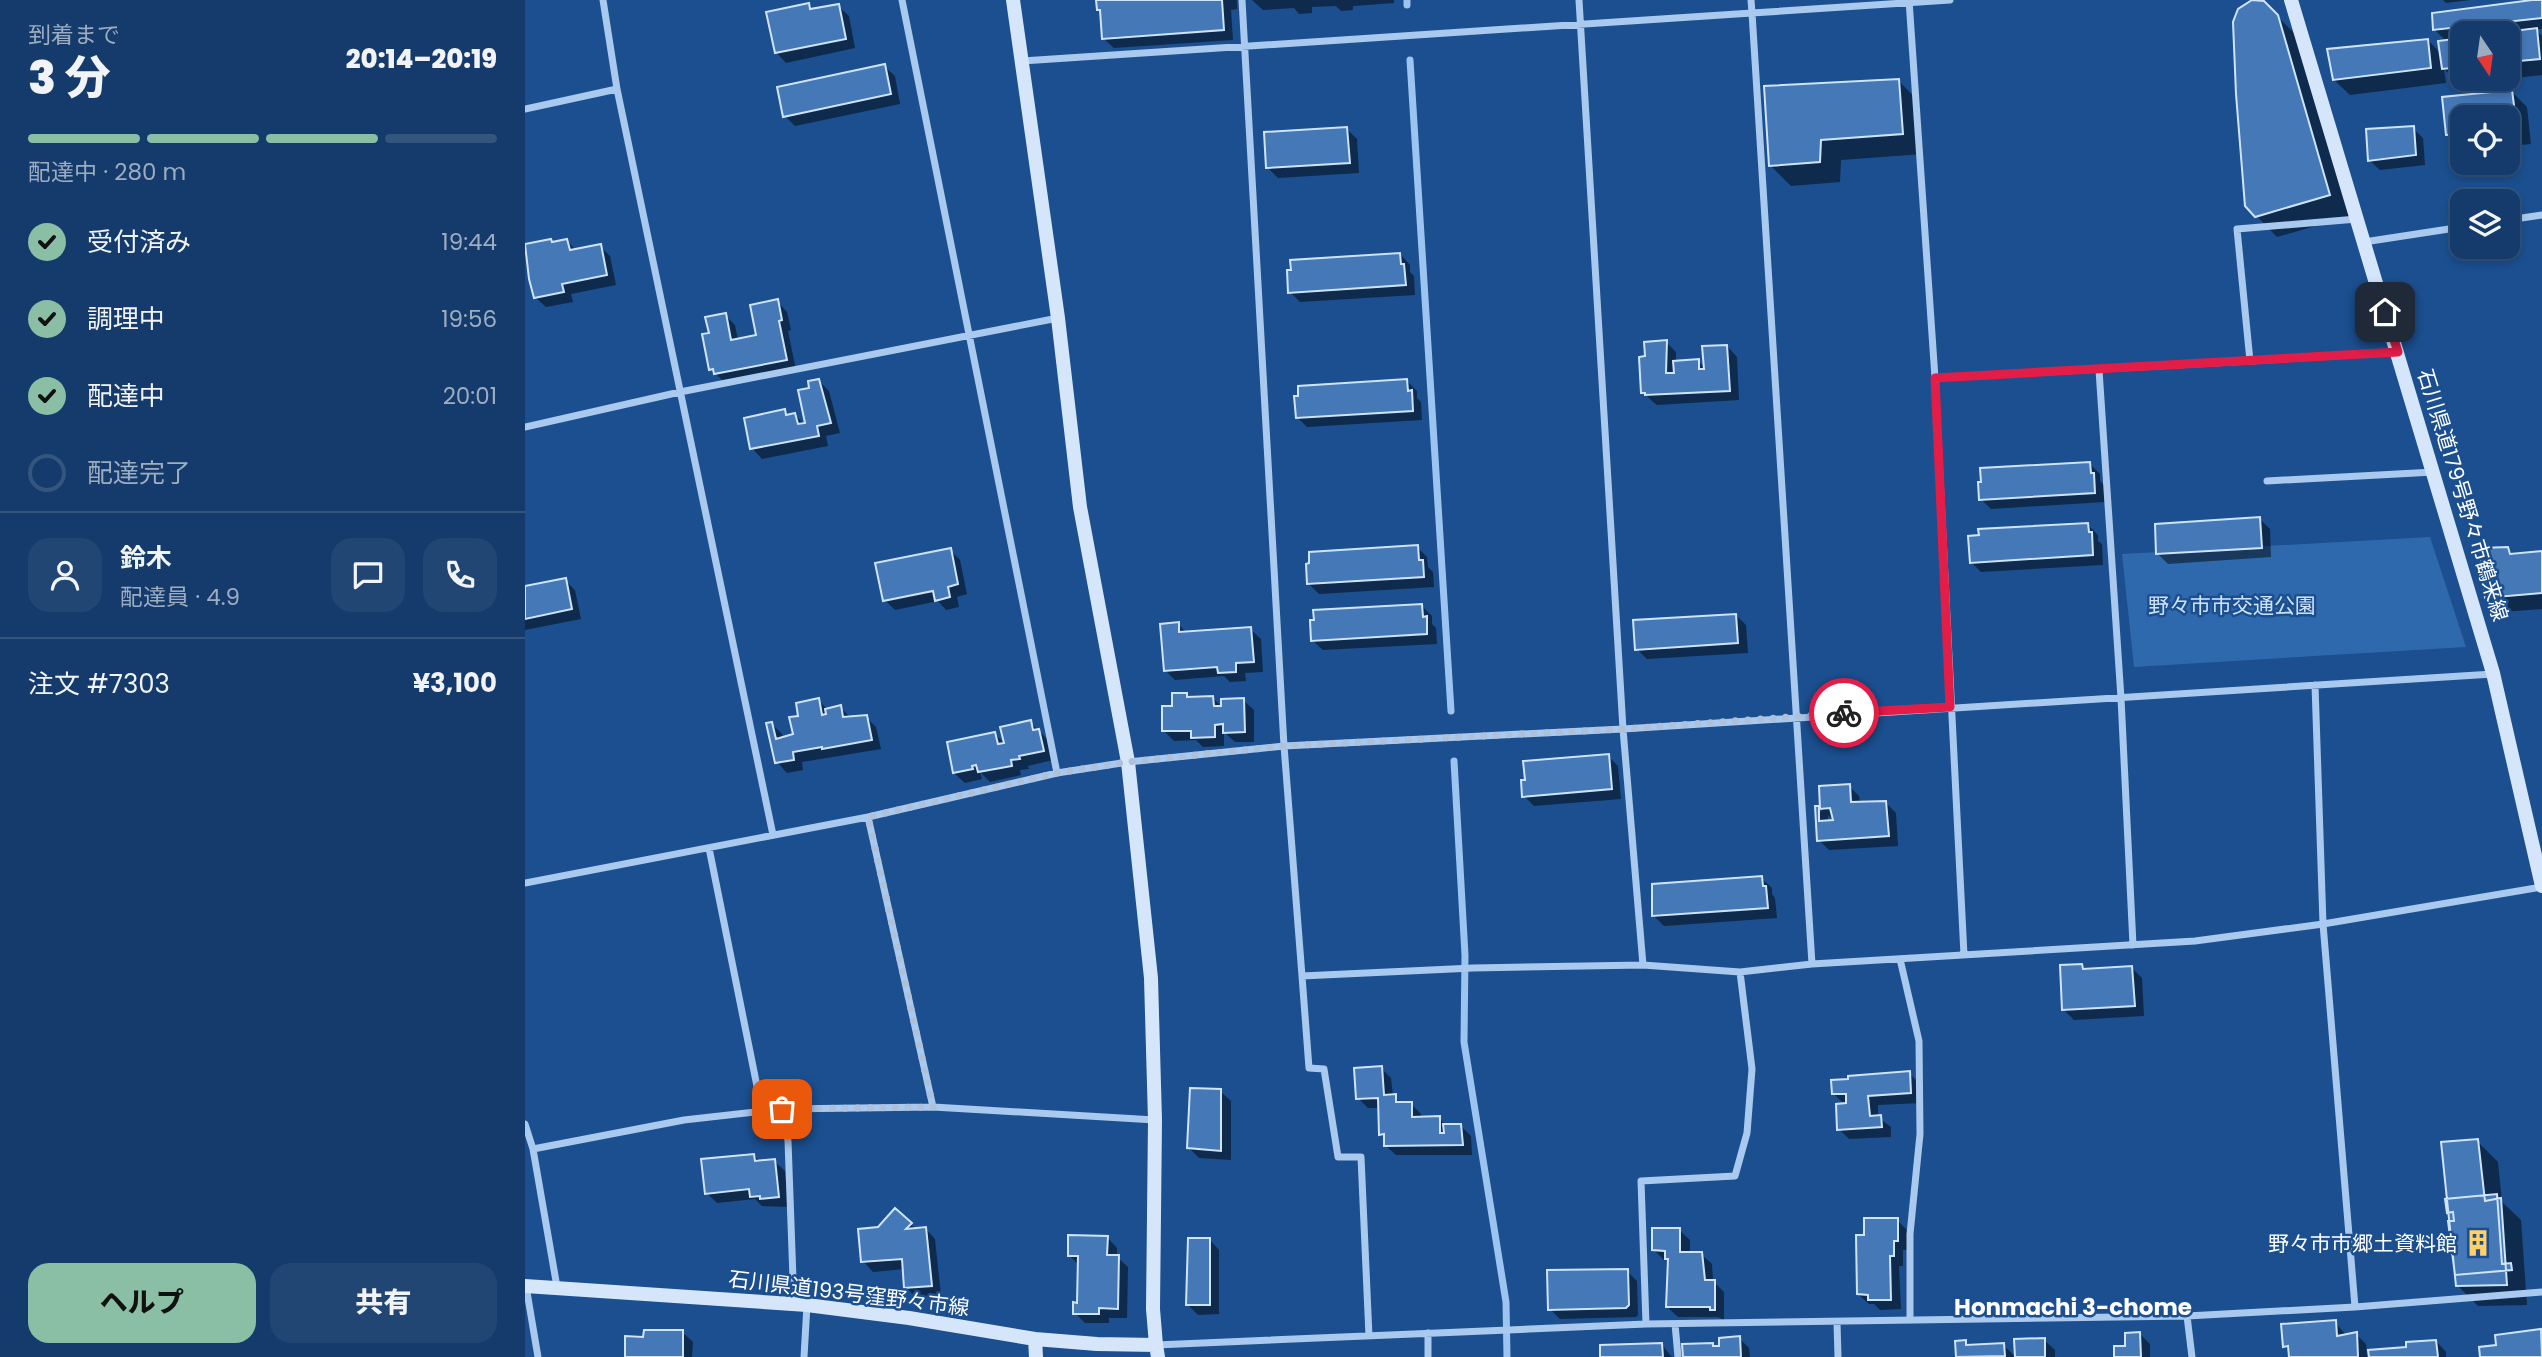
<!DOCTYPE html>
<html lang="ja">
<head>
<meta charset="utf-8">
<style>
	body { margin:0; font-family:Poppins,"Noto Sans JP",sans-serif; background:#214673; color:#f1f3f6; height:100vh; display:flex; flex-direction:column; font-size:26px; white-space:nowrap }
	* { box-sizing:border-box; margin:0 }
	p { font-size:23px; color:#9dadc1 }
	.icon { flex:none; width:38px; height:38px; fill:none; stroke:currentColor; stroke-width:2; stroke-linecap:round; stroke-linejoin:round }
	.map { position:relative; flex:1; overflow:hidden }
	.panel { display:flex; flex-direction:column; background:#143b6b; width:525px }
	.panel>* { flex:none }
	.needle { width:46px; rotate:167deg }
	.fabs { position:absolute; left:1925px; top:21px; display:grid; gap:14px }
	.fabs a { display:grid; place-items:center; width:70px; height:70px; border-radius:14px; background:#143b6b; box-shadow:0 4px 10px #0003,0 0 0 2px #33557e; font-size:35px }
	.pin { position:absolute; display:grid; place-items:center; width:60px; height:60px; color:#fff; margin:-30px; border-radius:14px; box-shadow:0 4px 10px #0006 }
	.courier { position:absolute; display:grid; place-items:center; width:70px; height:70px; margin:-35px; border:5px solid #e11d48; border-radius:50%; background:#fff; color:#222; box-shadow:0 2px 9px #0007 }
	.head em { font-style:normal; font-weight:800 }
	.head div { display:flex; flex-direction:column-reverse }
	.head { display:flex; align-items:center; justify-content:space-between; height:119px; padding:0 28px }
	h1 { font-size:46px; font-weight:800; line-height:52px }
	.bar { display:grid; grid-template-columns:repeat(4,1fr); gap:10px 7px; align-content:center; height:84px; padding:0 28px }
	.bar i { height:9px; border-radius:5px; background:#33557e }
	.bar .active { background:#8abfa5 }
	.bar p { grid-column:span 4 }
	.line { display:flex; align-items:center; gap:18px; padding:0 28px; border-top:2px solid #33557e }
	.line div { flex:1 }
	.round { display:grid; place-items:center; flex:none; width:74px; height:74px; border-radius:21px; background:#214673 }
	ol { padding:0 28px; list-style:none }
	li { display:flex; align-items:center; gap:21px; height:77px }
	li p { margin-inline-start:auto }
	li .icon { padding:7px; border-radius:50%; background:#8abfa5; color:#111; stroke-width:4 }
	li:last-child { color:#9dadc1 }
	li i { width:38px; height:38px; border:4px solid #33557e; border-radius:50% }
	.cta { display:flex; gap:14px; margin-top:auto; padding:14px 28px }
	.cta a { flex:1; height:80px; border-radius:21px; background:#8abfa5; color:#111; font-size:28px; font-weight:800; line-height:80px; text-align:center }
	.cta a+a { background:#214673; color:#f1f3f6 }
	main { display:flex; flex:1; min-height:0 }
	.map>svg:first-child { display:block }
</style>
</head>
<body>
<main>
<section class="panel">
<div class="head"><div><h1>3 分</h1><p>到着まで</p></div><em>20:14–20:19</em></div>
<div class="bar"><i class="active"></i><i class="active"></i><i class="active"></i><i></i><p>配達中 · 280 m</p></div>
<ol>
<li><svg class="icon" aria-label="check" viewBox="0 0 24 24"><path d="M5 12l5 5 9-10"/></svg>受付済み<p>19:44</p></li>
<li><svg class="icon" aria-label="check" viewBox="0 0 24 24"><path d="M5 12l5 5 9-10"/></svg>調理中<p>19:56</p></li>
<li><svg class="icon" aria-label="check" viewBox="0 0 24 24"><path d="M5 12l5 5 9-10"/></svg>配達中<p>20:01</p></li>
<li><i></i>配達完了</li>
</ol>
<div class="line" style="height:126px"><a class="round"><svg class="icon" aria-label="person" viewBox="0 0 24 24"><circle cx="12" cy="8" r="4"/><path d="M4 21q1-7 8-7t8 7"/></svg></a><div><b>鈴木</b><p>配達員 · 4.9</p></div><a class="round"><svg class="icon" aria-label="chat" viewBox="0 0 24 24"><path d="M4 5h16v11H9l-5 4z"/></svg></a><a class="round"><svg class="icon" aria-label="phone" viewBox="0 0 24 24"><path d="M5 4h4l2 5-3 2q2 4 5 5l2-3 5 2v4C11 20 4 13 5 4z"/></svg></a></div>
<div class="line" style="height:91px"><div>注文 #7303</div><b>¥3,100</b></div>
<div class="cta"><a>ヘルプ</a><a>共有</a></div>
</section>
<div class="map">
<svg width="2017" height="1357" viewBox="0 0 2017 1357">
	<rect width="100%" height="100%" fill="#1b4f8f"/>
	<!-- green -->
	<path fill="#2e69ad" d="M1905 537 1941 647 1609 667 1597 554Z"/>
	<!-- shadow -->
	<path fill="#0007" fill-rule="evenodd" d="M573 0H712V9L706 10 708 40 589 48 578 38 577 12 574 9Z
		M727 0H869V3L828 6V10L816 11 811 6 787 7V13L774 14 769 8 738 10Z
		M1918 0H1945L1921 3Z
		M2017 1V29H2010L2017 36V75L1935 84 1919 69 1921 83 1825 95 1809 80 1903 40 1917 55 1922 42 1909 29ZM1937 33H1983V79H1937Z
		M1738 2 1773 37 1825 216 1752 237 1721 205Z
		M284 5 289 10 313 6 324 16 330 48 261 63 251 52Z
		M359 66 370 76 375 104 270 126 260 116Z
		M1374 81 1394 102 1398 154 1316 160 1315 182 1266 186 1245 165Z
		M1987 92 2002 107 2006 144 1983 146V117H1937V149L1922 135 1919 98Z
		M1888 128 1898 138 1900 165 1855 170 1844 160Z
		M822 129 832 139 834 173 753 178 743 168Z
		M42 241 52 251 75 246 85 256 91 285 46 294 48 302 21 307 10 297 28 244Z
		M875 254 885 265V272L889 276 890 295 775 302 765 292Z
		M252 301 262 312 266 330 263 331 271 370 201 384 186 369V335L200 315 210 325 213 340 233 336Z
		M1141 342 1151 352V362L1173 361 1180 368 1202 346 1212 357 1214 400 1132 405 1128 402 1118 392 1122 358Z
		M294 381 304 391 315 433 301 436 303 446 237 459 227 448 259 410 265 416 270 415 283 428 286 389Z
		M882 381 892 391V398L896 402 897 420 782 427 772 417Z
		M1564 463 1575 474V481L1579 485 1580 502 1466 509 1456 499Z
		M1735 519 1745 529 1746 557 1643 564 1633 554Z
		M1563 525 1573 535V541L1577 544 1578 565 1456 572 1446 562Z
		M892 547 902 557 903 567 908 572 909 587 794 594 784 584Z
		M1982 549 1989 556 2017 553V609L1977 612 1961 597Z
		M425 550 435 560 442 594 432 597 434 607 421 610 413 601 370 610 360 600Z
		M40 580 50 590 56 619 0 630V588Z
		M896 605 907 616V624L911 628 912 644 798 650 787 640Z
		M1211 615 1221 625 1223 653 1122 659 1112 649Z
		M653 624 662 633 725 629 736 639 738 672 720 673 721 681 705 682 699 676 650 680 640 670Z
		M662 695 665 698H688L698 708 718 700 729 710V742H710L699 732V746L678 747 671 740 649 741 639 731 649 707Z
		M293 700 303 710 315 707 326 718 341 717 351 727 356 749 277 762 278 770 262 773 252 762 247 724 257 734 258 739 270 735 275 717Z
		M505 722 524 741 528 760 503 766 504 769 495 770 496 775 465 782 455 772 457 779 440 783 429 773 470 734 481 745Z
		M1083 756 1093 766 1096 799 1009 806 999 796Z
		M1324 786 1334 796 1335 803H1361L1371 813 1373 846 1304 850 1294 840 1293 808 1297 812 1296 788ZM1303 815 1310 822H1303Z
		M1236 878 1247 888V894L1250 898 1252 918 1139 926 1129 916Z
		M1557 966 1562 971 1607 968 1617 978 1619 1016 1549 1020 1539 1010Z
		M856 1068 866 1078 868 1096 878 1104H886L896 1114V1119L914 1118 922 1126 935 1125 946 1136 947 1155H871L860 1145V1138L856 1134 855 1108H843L833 1098Z
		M1384 1073 1394 1083 1396 1103 1353 1105V1117L1366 1127V1137L1324 1139 1314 1129 1320 1105 1309 1094Z
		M695 1091 706 1101V1160L674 1158 664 1148Z
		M1952 1141 1973 1162 1977 1202 1996 1220 2002 1305 1953 1306 1932 1285Z
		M229 1155 235 1162 249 1161 260 1171 263 1207 237 1206 230 1199 192 1203 182 1193Z
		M370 1210 391 1229 400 1228 410 1239 416 1295 391 1298 381 1287 380 1269 348 1272 338 1261 354 1229Z
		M1372 1220 1382 1230 1383 1250H1378V1266H1374L1376 1309 1355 1310 1349 1304H1344L1333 1294 1341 1236Z
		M1154 1230 1165 1240V1254H1176L1187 1264 1188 1281 1199 1292V1320L1193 1317H1153L1142 1307 1144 1260H1139L1129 1250Z
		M582 1237 592 1248V1257L603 1267 602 1318H584V1323H560L550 1313 553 1305 554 1265 544 1255Z
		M684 1239 694 1250V1314L673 1315 663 1305Z
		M1102 1271 1112 1281 1113 1315 1111 1317 1035 1319 1025 1309Z
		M1810 1322 1821 1335 1831 1334 1841 1344 1842 1357H1766V1352L1760 1346Z
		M157 1332 168 1342 167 1357H102L120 1338Z
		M1615 1334 1625 1344V1357H1591Z
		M1214 1338 1224 1348 1225 1357H1159L1187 1344 1190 1348Z
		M1519 1340 1530 1350V1357H1491Z
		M1911 1341 1921 1352V1357H1846Z
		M1440 1342 1444 1346 1478 1345 1491 1357H1433L1432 1343Z
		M1137 1345 1147 1357H1077Z"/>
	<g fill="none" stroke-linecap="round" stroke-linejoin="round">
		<!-- stream -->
		<path stroke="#9cc4f0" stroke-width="7" d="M882 0V5
			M885 60 926 711
			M929 761 940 955 939 1042 981 1302 982 1357"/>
	</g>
	<!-- building -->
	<path fill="#4478b7" stroke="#cfe3fa" stroke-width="2" d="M571 0H697L699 30 577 39 575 10H572Z
		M1727 0 1739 1 1753 15 1805 195 1730 217 1720 206 1711 94 1708 22 1713 9Z
		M2007 0H2017V18L1908 30 1907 13Z
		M284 3 285 9 314 4 321 39 250 53 241 12Z
		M2012 28 2015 59 1983 62V33H1972Z
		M1937 38V67L1917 69 1913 41Z
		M1903 39 1906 68 1808 80 1802 49Z
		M360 64 366 94 258 117 252 87Z
		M1374 79 1378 134 1296 140 1295 162 1244 166 1239 86Z
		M1987 90 1992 128 1983 129V117H1937V134L1921 135 1917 97Z
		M1889 126 1891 155 1843 161 1841 129Z
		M822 127 825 163 741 168 739 132Z
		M26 239 27 242 42 239 45 250 76 244 82 275 37 284 39 292 9 298 4 279 0 244Z
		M875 253 876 264H879L881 285 763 293 762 270H766L765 260Z
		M253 299 257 320 254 321 262 360 189 374 188 369 184 370 177 334 184 333 180 317 201 313 206 340 231 335 225 305Z
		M1142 340 1141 373H1149L1148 361 1174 359V369H1179L1177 346 1202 345 1205 391 1120 395V393H1116L1114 357 1120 356 1119 342Z
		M294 379 306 423 292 426 294 436 225 449 219 418 260 409 261 415 270 413 273 424 280 423 273 390 284 388 283 381Z
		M882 379 883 391 887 390 888 411 771 418 769 396H773V386Z
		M1565 462 1566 473H1569L1570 493 1454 500 1453 482H1456L1455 468Z
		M1735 517 1737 548 1631 554 1630 524Z
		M1563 523 1564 532H1567L1568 555 1445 563 1443 536 1454 535 1453 529Z
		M893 545 894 560H898L899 577 782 584 781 564 784 563V552Z
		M1983 547 1985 554 2017 551V593L1960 598 1955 548Z
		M426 548 433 584 423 587 425 597 410 601 408 591 358 601 350 563Z
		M41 578 47 609 0 619V586Z
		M897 604 898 617 902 616V634L786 641 785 620H789L788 610Z
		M1211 614 1213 643 1110 650 1108 620Z
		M654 622V632L726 627 729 662 711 663V672L693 673 692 667 639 671 635 624Z
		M647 693H662V697L688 696 689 706H696V699L719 698 720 732 698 733V724L690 725V737L666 738V731H637V706H647Z
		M294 698 297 715 301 714 300 709 316 705 318 717 342 715 347 740 297 749V747L268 752 269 760 250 763 241 723 247 722 251 739 268 734 264 717 273 716 271 703Z
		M506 720 508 730 514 729 519 751 494 756 495 759 486 760 487 766 453 772 451 765 447 766 448 769 428 773 422 742 470 732 473 744 479 743 475 727Z
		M1084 754 1087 789 997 797 996 780H1000L998 761Z
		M1325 784 1326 802 1361 801 1364 836 1292 841 1290 806H1294V821L1308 820 1305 808 1295 809 1294 786Z
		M1237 876 1238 886H1241L1243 908 1127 916V884Z
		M1557 964 1558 969 1607 966 1610 1006 1537 1010 1535 965Z
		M857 1066 859 1095 871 1094V1102H887V1117L915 1116V1133H919L918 1124H936L938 1145 859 1146V1134L854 1135 853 1098 831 1099 829 1068Z
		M1385 1071 1386 1093 1343 1096 1345 1116 1356 1115 1357 1127 1312 1130 1311 1104 1321 1103V1094H1307L1306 1080 1323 1079V1076Z
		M665 1088 696 1089V1151L662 1148Z
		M1953 1139 1960 1201 1976 1198 1982 1285 1931 1286 1916 1142Z
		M229 1154 230 1161 250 1159 254 1197 235 1199V1196L225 1197 224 1189 180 1194 176 1159Z
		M1972 1194 1977 1264 1986 1263 1987 1270 1930 1275 1923 1221H1929L1928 1212 1922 1213 1920 1199Z
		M370 1208 387 1223 381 1229 401 1227 407 1286 379 1288 377 1259 336 1262 333 1229 353 1227Z
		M1339 1218H1373V1241H1369V1256H1365L1366 1300H1343V1295L1332 1294 1331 1235H1339Z
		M1127 1228H1155V1252H1177L1180 1280H1190V1310H1185V1307H1141L1143 1259H1140V1251L1127 1250Z
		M543 1235 583 1236 582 1255H594L593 1309 574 1308V1314H548V1302L552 1303 553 1256H543Z
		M663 1238H685V1305H661Z
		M1103 1269 1104 1305 1101 1308 1023 1310 1022 1270Z
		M1811 1320 1812 1336 1832 1332 1833 1357H1764L1763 1346 1758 1347 1756 1324Z
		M2016 1329 2017 1357H1955L1954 1347 1971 1345 1970 1335Z
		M119 1330H158V1357H100V1336L118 1337Z
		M1615 1332 1616 1357H1589V1346H1600V1333Z
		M1215 1336 1216 1357H1158L1157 1344 1188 1343V1346H1194V1338Z
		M1520 1338V1357H1490L1489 1339Z
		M1441 1340V1345L1479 1343 1480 1356 1431 1357 1430 1341Z
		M1911 1340 1913 1357H1844L1843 1350 1881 1347V1342Z
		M1137 1343 1138 1357H1075V1345Z"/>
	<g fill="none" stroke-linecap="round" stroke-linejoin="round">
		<!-- street -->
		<path stroke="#a9c9ee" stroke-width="7" d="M377 0 532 773
			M717 0 759 746 777 976 948 968 1118 965 1215 972 1287 964 1670 941 1798 924 2017 887
			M1054 0 1098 729 1118 965
			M1384 0 1410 378 1725 361 1712 229 1832 219
			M497 61 1227 13 1226 0
			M92 89 248 835
			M0 109 92 89 78 0
			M1983 220 2017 215
			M1839 242 1937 227
			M1725 361 1871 352
			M1574 370 1596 698 1608 945
			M1410 378 1439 955
			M0 427 155 392 533 318
			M1742 481 1909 472
			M1790 685 1798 924 1830 1307
			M343 817 408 1107
			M184 848 237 1111
			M0 883 343 817 532 773 603 762 759 746 1098 729 1968 674
			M1375 959 1394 1041 1395 1134 1385 1234V1320
			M1287 964 1227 13 1425 0
			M777 976 784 1068 799 1069 813 1157H836L844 1336
			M257 1109 408 1107 630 1120
			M0 1124 8 1149 32 1287
			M8 1149 159 1120 257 1109 263 1141 268 1279 265 1303
			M1 1286 13 1357
			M1662 1316 1667 1357
			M1312 1322 1313 1357
			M1121 1324 1116 1181 1210 1176 1222 1133 1227 1069 1215 972
			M1150 1324 1153 1357
			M903 1333V1357
			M631 1345 1121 1324 1662 1316 1830 1307 2017 1292
			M279 1357 282 1305"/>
		<!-- secondary -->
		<path stroke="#d6e6fa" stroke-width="14" d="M488 0 533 318 555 507 603 762 626 978 630 1120 628 1309 631 1345
			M1766 0 1968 673 2017 886
			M0 1286 282 1305 384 1318 510 1339 572 1344 631 1345 633 1357
			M510 1339 511 1357"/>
	</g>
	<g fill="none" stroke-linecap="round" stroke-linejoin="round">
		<!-- done -->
		<path stroke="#afc1d8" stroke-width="7" stroke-dasharray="0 12.6" d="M257 1109 408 1107 343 817 532 773 603 762 759 746 1098 729 1319 713"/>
		<!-- route -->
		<path stroke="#e11d48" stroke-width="9" d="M1319 713 1425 707 1410 378 1873 352 1860 312"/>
	</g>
	<!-- icons -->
	<defs>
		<symbol id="building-bare" viewBox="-9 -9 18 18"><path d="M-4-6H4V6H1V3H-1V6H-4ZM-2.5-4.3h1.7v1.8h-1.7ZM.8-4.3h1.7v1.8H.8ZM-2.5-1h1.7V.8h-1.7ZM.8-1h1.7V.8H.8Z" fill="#ffd166" stroke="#1b4f8f" stroke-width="2.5" paint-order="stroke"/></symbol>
	</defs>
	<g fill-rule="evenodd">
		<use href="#building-bare" x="1934" y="1224" width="38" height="38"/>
	</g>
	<g text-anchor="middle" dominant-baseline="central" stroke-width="5" stroke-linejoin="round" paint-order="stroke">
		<!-- street labels -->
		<g font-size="21" fill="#fff" stroke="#1b4f8f">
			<text transform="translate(1938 495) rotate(73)">石川県道179号野々市鶴来線</text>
			<text transform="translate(324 1293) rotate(7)">石川県道193号窪野々市線</text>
		</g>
		<!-- park labels -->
		<g font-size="21" fill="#cfe3fa" stroke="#1b4f8f">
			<text x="1707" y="605">野々市市交通公園</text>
		</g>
		<!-- poi labels -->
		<g font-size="21" fill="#fff" stroke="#1b4f8f" text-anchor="end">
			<text x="1932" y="1243">野々市市郷土資料館</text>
		</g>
		<!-- neighbourhood labels -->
		<g font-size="23" font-weight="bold" fill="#fff" stroke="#1b4f8f">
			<text x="1548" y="1307">Honmachi 3-chome</text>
		</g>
	</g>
</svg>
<div class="fabs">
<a><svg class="needle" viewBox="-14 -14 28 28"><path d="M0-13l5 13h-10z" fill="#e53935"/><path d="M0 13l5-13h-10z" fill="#9dadc1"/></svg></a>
<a><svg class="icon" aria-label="locate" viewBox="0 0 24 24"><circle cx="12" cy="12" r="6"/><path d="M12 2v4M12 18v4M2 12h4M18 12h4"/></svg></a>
<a><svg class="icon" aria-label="layers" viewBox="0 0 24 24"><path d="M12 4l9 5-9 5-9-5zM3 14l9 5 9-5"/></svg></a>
</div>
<div class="pin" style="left:257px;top:1109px;background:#ea580c"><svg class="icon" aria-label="bag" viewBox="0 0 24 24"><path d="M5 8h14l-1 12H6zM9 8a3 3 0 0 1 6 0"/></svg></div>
<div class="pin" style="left:1860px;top:312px;background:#1f2937"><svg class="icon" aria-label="home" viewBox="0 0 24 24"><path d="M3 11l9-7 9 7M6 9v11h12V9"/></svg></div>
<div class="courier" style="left:1319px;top:713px"><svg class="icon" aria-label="bike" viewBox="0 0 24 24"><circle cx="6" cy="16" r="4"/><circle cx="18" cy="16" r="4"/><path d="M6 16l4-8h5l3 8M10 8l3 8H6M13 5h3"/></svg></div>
</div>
</main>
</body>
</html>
